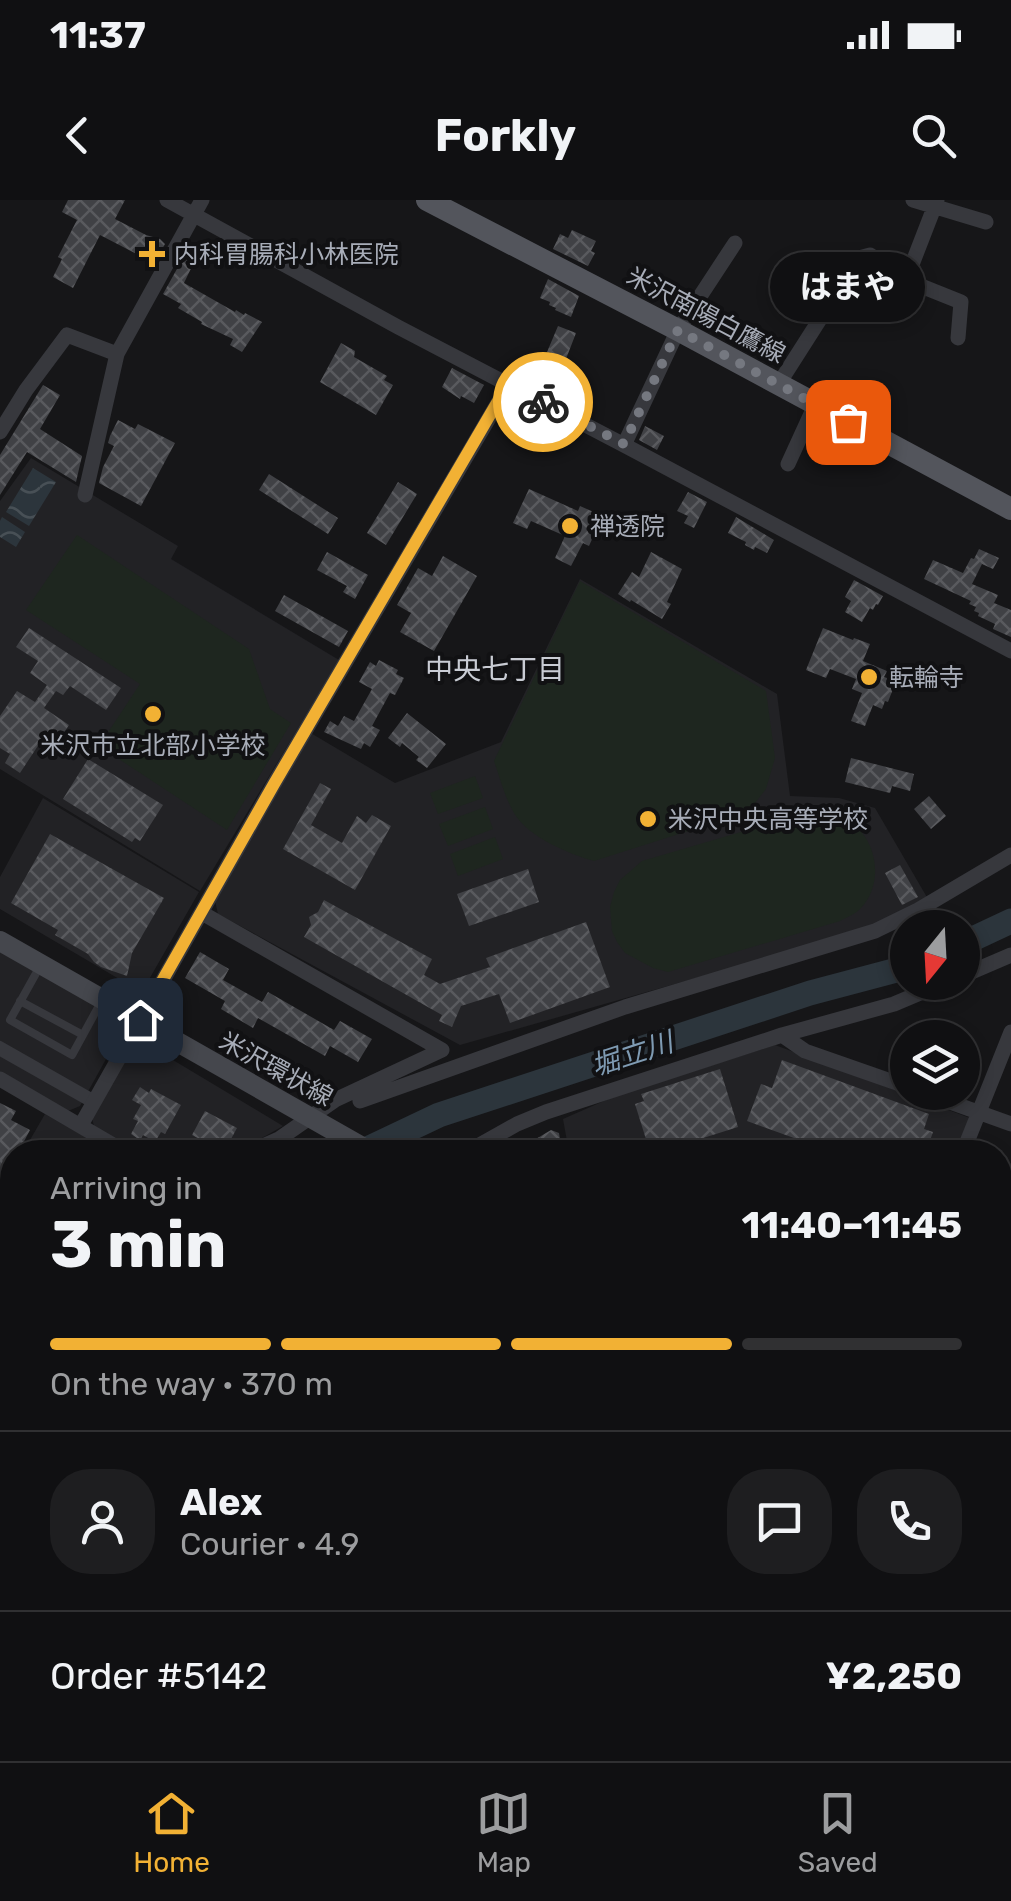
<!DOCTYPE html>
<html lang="en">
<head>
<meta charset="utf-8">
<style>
	body { margin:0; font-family:Rubik,"Noto Sans JP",sans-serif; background:#1e1e20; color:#f1f3f6; height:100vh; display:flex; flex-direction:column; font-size:38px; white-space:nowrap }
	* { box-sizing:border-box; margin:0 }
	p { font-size:32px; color:#9c9d9f }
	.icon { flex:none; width:55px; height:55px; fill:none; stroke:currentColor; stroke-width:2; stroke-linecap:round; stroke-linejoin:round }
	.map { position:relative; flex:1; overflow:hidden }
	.panel { position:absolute; left:0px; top:940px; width:1012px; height:622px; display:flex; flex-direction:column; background:#101012; border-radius:40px 40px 0 0; box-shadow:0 5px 15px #0003,0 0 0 2px #303032 }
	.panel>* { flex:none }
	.needle { width:65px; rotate:198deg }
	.controls { position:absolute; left:890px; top:710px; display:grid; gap:20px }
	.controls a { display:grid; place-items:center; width:90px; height:90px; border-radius:50%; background:#101012; box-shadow:0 5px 15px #0003,0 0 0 2px #303032; font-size:50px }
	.pin { position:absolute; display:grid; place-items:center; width:85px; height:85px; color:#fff; margin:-42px; border-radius:20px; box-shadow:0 5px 15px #0006 }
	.courier { position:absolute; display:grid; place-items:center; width:100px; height:100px; margin:-50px; border:8px solid #f2b134; border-radius:50%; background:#fff; color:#222; box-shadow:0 2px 12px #0007 }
	.bubble { position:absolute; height:70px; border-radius:35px; background:#101012; box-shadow:0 5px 15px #0003,0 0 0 2px #303032; font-size:32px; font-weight:700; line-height:70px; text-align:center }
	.headline em { font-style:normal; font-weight:700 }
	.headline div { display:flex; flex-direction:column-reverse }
	.headline { display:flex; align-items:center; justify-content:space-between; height:170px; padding:0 50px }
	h1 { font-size:65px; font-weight:700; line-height:75px }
	.bar { display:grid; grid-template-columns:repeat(4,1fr); gap:15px 10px; align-content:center; height:120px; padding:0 50px }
	.bar i { height:12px; border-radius:8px; background:#303032 }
	.bar .current { background:#f2b134 }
	.bar p { grid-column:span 4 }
	.line { display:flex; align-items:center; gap:25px; padding:0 50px; border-top:2px solid #303032 }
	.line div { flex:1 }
	.round { display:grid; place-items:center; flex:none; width:105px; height:105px; border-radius:40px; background:#1e1e20 }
	.status { display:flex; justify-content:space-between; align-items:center; height:70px; padding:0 50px; background:#101012; direction:ltr }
	.status svg { height:28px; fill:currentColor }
	header { display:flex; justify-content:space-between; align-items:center; height:130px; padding:0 50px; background:#101012; font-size:45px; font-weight:700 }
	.tab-bar { display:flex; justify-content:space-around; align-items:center; height:140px; border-top:2px solid #303032; background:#101012; font-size:28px; color:#9c9d9f }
	.tab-bar a { display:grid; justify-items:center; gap:5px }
	.tab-bar .current { color:#f2b134 }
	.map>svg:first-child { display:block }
</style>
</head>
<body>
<div class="status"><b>11:37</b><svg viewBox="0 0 49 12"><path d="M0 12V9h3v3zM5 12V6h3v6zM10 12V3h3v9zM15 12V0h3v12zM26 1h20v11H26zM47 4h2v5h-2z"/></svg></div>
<header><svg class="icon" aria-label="back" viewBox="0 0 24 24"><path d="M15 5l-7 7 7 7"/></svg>Forkly<svg class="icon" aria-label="search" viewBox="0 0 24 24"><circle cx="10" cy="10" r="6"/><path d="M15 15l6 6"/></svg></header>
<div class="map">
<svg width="1011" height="1561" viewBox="0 0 1011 1561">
	<defs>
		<pattern id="park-tufts" width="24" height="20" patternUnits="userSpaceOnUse" patternTransform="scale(2.5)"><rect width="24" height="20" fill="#1e261f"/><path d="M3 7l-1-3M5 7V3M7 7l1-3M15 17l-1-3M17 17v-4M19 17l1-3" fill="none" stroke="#3c433d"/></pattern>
		<pattern id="water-waves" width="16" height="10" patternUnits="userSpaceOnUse" patternTransform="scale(2.5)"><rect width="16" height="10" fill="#2c353c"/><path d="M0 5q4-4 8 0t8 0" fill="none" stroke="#485056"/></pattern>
		<pattern id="building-cross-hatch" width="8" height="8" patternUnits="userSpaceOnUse" patternTransform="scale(2.5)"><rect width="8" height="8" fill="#404145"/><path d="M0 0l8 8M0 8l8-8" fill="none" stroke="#595a5e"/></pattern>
	</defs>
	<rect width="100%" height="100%" fill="#161618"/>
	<!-- built -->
	<path fill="#222225" d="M31 258 178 346 171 359 339 460 200 691 0 569V301Z
		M580 379 777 494 790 596 839 598 875 608 928 699 876 727 460 845 218 714 215 701 309 532 395 583 501 542Z
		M43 598 199 692 147 783 131 786 0 709V677Z
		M0 751 117 816 121 832 80 906 68 911 0 872Z
		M138 839 283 926 237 952H138L94 926 91 914Z
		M775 845 970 918 958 952H569L563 919 613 897Z
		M45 914 101 946 97 952H23Z"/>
	<!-- green -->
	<path fill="#1e261f" d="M77 335 249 449 270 509 291 523 227 630 99 546 140 484 26 410Z
		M580 381 766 491 775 558 766 589 748 612 594 661C569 654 528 637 514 613 505 598 500 578 494 561Z
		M475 576 483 598 438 614 430 593Z
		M485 607 493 629 448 646 439 624Z
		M820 612C831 614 841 615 850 622 878 640 884 684 861 708 856 714 847 717 840 721L668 772 653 768 625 753 617 742 612 731 610 707 614 692 620 680 642 661 802 614Z
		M495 637 503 659 458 676 450 654Z"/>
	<!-- park -->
	<path fill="url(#park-tufts)" d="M12 1270V1550H439L435 1561H0V1277Z"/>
	<!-- water -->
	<path fill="url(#water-waves)" d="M33 268 56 282 29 326 6 312Z
		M2 317 25 332 16 347 0 337V321Z"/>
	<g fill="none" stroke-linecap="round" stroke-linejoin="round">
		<!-- stream -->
		<path stroke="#2c353c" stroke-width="4" d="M0 1537 12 1530
			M306 1550 320 1561"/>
		<!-- river -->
		<path stroke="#2c353c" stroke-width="25" d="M962 744 1011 721
			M361 952 439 915 810 793 908 767
			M0 1161 12 1153"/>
	</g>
	<!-- building -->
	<path fill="url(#building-cross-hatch)" d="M68 0H125L115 19 146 35 160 39 165 44 154 63 100 35 73 88 53 77 62 59 58 57 77 20 62 12Z
		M572 30 596 41 591 51 595 53 588 66 553 49 560 34 568 38Z
		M187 51 197 56 184 83 235 112 236 110 244 115 245 113 262 122 242 152 230 145 233 139 201 124 202 122 178 108 181 104 163 94Z
		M548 79 579 96 571 117 555 110 556 108 549 105 550 102 540 98Z
		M558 126 576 133 566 159 547 152Z
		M341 143 355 151 354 157 387 176 384 180 393 185 376 215 320 182Z
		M452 168 484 185 474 203 461 196 460 199 442 187Z
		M43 185 60 195 40 229 82 256 76 282 27 252 0 295V255Z
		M118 220 135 229 138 224 175 243 141 306 99 283 103 267 114 246 108 243 110 236Z
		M645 226 664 236 657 250 639 240Z
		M269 274 338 318 328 334 259 290Z
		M398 282 417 294 386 345 367 333Z
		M529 289 578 311 580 306 598 314 597 320 600 321 589 346 583 343 571 366 555 358 565 336 531 321 527 329 513 323Z
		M688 292 707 302 694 328 684 323 688 316 677 311Z
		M736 317 774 340 767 353 755 347 754 350 745 345 746 342 728 333Z
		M979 349 999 358 993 369 982 364 972 384 998 395 994 403 1011 410V437L993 429 995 424 978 416 979 413 974 411 976 407 969 404 971 401 924 379 933 360 963 373 971 358 974 359Z
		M327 352 368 375 355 399 343 392 347 386 317 370Z
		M651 352 682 369 667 402 671 404 662 419 631 400 630 402 618 394 632 372 639 377Z
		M443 356 477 376 434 451 400 432 411 413 397 405 418 368 432 376Z
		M854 380 883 396 878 405 876 404 873 410 870 408 862 422 845 412 851 401 845 397Z
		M284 395 348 431 339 447 275 411Z
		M29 428 121 488 106 510 70 486 63 495 56 491 44 508 69 525 59 540 47 532 20 573 5 563 10 554 0 548V516L17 491 35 502 47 485 30 473 38 461 16 447Z
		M823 428 853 440 854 438 870 444 863 461 887 471 884 477 896 481 888 502 885 501 882 509 873 505 865 526 851 521 862 493 852 489 856 479 830 469 826 478 806 470Z
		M379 460 398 470 396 474 404 478 395 495 390 493 372 526 380 530 370 547 364 543 361 549 324 532 330 521 338 526 344 516 354 521 372 489 359 482 370 462 376 466Z
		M407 513 446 544 427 568 416 560 419 557 402 543 400 547 388 538Z
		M851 558 914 574 910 591 892 586 890 593 845 582Z
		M88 559 163 605 140 641 135 638 132 642 63 599Z
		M320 583 331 589 311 625 342 643 357 616 366 623 372 615 391 626 355 690 283 649Z
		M929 596 946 616 931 629 914 609Z
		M50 634 164 698 132 753 127 776 101 767 94 762 88 754 55 735 58 730 11 703Z
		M900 665 918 697 902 705 885 673Z
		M528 669 539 702 469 726 457 694Z
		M324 700 432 759 424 775 440 784 490 767 486 758 586 722 610 787 510 823 499 794 461 806 452 827 439 821 442 815 304 737 311 725 309 717 318 712Z
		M200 752 229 769 223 780 262 802 268 792 334 830 340 821 372 839 358 862 330 846 325 856 258 818 253 828 221 809 225 801 185 778Z
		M782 860 929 914 924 929 933 932 926 952H833L747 921 761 884 772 888Z
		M720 869 738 927 659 952H650L635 904 644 901 641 894Z
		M140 887 149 893 151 889 181 905 165 934 161 932 155 942 143 935 140 940 131 934 138 921 133 919 141 905 132 900Z
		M0 903 16 911 11 920 30 930 20 949 12 952V958L0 980Z
		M205 911 237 928 224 952 192 935Z
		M551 930 559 933 562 952H514Z
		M1000 989 1011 993V1006L1002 1033 1000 1032Z
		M0 1022 12 1029V1068L6 1080 0 1083Z
		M497 1550H543L539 1561H523Z"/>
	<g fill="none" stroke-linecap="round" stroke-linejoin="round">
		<!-- lane -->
		<path stroke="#37383d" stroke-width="8" d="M39 768 10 820 72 855 101 802
			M20 801 83 835
			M0 845 95 899
			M0 852 92 904
			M0 1337 12 1355
			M0 1383 12 1400
			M252 1550H255
			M335 1550 344 1561"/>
		<!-- street -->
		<path stroke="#37383d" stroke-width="15" d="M167 0 398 127 624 245 1011 451
			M913 0 986 22
			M906 80 937 0
			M778 185 859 58 870 55 906 80 961 102 958 138
			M0 232 26 190 67 135 117 154
			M624 245 678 130 735 43
			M788 264 815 205
			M85 295 117 154 202 0
			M202 713 442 850
			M962 776 1011 755
			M782 835 805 851 908 887
			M0 879 125 952
			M922 892 1011 924
			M360 901 625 807 875 731 918 710 1011 655
			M81 925 274 584 509 184
			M249 952 279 939 335 900 442 850
			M467 952 517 924 546 912 782 835 894 804 946 782
			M963 952 1011 832
			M0 997 12 1004
			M0 1097 12 1089
			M1000 1360 1011 1364
			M1000 1493 1011 1463
			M891 1550 918 1561
			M440 1561 444 1550
			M551 1561 555 1550
			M665 1561 669 1550
			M757 1561 760 1550
			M852 1561 856 1550
			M975 1561 979 1550"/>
		<!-- secondary -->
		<path stroke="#45474d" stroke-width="20" d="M0 741 371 952"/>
		<!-- primary -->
		<path stroke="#53555c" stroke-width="22" d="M427 0 678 130 1011 309"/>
		<!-- highway -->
		<path stroke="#63666e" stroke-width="28" d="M1000 1205 1011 1209
			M0 1261 12 1252"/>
	</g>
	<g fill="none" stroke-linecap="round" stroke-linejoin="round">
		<!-- done -->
		<path stroke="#757880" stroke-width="10" stroke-dasharray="0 18" d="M543 202 624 244 678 130 848 222"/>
		<!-- route -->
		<path stroke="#f2b134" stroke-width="12" d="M140 820 274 584 508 184 543 202"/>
	</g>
	<!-- markers -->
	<g fill="#f2b134" stroke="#111113" stroke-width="4">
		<path d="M147 39h10v10h10v10h-10v10h-10v-10h-10v-10h10z"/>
		<circle cx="570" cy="326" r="10"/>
		<circle cx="869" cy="477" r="10"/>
		<circle cx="153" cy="514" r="10"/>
		<circle cx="648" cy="619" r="10"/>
	</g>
	<g text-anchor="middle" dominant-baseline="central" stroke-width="8" stroke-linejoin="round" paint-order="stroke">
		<!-- poi labels -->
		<g font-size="25" fill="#a8adb8" stroke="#111113" text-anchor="start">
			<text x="174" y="54">内科胃腸科小林医院</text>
			<text x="590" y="326">禅透院</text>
			<text x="889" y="477">転輪寺</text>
			<text x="153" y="545" text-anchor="middle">米沢市立北部小学校</text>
			<text x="668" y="619">米沢中央高等学校</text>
		</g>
		<!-- street labels -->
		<g font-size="25" fill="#a8adb8" stroke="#111113">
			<text transform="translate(706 115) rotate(28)">米沢南陽白鷹線</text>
			<text transform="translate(276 869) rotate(29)">米沢環状線</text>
		</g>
		<!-- neighbourhood labels -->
		<g font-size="28" fill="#c9ccd4" stroke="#111113">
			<text x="495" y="469">中央七丁目</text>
		</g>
		<!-- water labels -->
		<g font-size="28" font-style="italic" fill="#7f9bb3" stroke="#111113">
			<text transform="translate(632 854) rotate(-18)">堀立川</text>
		</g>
	</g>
</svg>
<div class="controls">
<a><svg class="needle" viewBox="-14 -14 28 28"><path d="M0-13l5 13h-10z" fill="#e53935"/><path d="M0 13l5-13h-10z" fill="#9c9d9f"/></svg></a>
<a><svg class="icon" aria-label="layers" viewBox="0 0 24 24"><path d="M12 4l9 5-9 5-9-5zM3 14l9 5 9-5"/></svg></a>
</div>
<div class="pin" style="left:848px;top:222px;background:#ea580c"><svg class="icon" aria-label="bag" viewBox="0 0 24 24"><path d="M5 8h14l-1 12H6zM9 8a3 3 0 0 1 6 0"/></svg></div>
<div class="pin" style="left:140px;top:820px;background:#1f2937"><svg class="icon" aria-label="home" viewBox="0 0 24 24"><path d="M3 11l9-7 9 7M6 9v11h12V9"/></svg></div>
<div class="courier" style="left:543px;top:202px"><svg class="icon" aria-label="bike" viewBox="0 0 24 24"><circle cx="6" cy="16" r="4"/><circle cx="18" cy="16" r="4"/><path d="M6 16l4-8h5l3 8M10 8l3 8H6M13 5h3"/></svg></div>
<div class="bubble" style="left:770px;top:52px;width:155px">はまや</div>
<section class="panel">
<div class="headline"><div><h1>3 min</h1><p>Arriving in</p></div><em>11:40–11:45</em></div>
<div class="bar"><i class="current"></i><i class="current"></i><i class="current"></i><i></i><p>On the way · 370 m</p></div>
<div class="line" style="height:180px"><a class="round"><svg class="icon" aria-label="person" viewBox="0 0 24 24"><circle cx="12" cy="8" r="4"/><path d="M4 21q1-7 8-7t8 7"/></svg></a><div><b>Alex</b><p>Courier · 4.9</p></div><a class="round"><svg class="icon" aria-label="chat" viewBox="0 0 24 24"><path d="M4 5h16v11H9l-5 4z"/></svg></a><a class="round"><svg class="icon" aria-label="phone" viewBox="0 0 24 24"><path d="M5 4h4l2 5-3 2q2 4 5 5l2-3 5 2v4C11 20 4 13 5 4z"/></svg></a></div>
<div class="line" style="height:130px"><div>Order #5142</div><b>¥2,250</b></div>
</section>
</div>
<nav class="tab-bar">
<a class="current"><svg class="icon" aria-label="home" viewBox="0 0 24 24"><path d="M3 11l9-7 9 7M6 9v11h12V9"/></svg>Home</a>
<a><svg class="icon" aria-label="map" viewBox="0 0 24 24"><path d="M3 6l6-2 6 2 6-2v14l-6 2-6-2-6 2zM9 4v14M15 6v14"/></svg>Map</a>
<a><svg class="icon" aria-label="saved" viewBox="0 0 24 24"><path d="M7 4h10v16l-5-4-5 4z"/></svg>Saved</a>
</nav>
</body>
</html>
